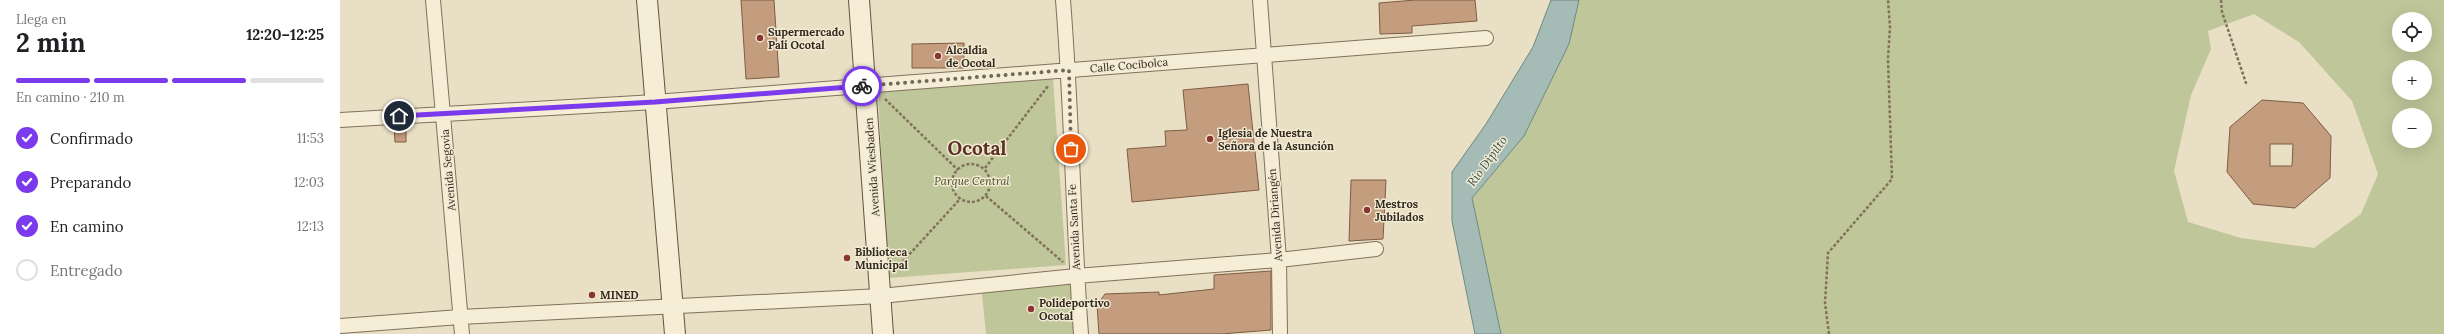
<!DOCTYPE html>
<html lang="es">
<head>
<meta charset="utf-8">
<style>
	body { margin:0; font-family:Lora,serif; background:#f2f2f2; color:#202124; height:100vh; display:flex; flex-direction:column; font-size:15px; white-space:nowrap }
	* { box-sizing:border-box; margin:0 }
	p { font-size:13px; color:#757577 }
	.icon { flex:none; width:22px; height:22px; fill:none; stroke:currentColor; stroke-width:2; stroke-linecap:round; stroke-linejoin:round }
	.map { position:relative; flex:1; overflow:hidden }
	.sheet { display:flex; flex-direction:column; background:#fff; width:340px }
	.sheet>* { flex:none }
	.buttons { position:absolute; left:2052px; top:12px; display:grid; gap:8px }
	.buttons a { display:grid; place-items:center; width:40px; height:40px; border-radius:50%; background:#fff; box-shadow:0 4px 16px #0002; font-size:20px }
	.pin { position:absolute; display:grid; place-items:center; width:34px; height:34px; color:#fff; margin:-17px; border:2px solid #fff; border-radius:50%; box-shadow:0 1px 4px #0007 }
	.courier { position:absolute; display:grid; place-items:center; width:40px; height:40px; margin:-20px; border:3px solid #7c3aed; border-radius:50%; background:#fff; color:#222; box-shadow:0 1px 5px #0007 }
	.head em { font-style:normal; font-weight:700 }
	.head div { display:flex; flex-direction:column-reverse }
	.head { display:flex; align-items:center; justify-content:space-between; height:68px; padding:0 16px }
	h1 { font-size:26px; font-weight:700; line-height:30px }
	.bar { display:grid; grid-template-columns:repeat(4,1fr); gap:6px 4px; align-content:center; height:48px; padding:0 16px }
	.bar i { height:5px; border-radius:3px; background:#e0e0e0 }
	.bar .current { background:#7c3aed }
	.bar p { grid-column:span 4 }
	ol { padding:0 16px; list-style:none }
	li { display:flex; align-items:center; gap:12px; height:44px }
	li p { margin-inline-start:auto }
	li .icon { padding:4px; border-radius:50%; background:#7c3aed; color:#fff; stroke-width:4 }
	li:last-child { color:#757577 }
	li i { width:22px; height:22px; border:2px solid #e0e0e0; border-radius:50% }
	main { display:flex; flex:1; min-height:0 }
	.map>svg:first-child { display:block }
</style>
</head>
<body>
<main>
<section class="sheet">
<div class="head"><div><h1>2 min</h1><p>Llega en</p></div><em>12:20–12:25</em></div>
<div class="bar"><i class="current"></i><i class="current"></i><i class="current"></i><i></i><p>En camino · 210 m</p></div>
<ol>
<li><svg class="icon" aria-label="check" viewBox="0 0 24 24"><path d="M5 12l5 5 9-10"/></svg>Confirmado<p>11:53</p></li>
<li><svg class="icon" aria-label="check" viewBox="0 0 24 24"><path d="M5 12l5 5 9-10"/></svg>Preparando<p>12:03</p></li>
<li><svg class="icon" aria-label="check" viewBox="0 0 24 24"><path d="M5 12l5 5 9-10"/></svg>En camino<p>12:13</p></li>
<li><i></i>Entregado</li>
</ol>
</section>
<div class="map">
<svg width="2104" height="334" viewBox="0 0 2104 334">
	<rect width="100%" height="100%" fill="#e9dfc4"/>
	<!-- green -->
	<path fill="#bfc699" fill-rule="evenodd" d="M1239 0H2104V334H1161L1132 198 1184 136 1229 44ZM1914 14 1959 42 2012 101 2038 174 2021 214 1974 248 1901 238 1848 222 1834 171 1851 95 1871 49 1868 31ZM2059 19H2085V45H2059ZM2059 67H2085V93H2059ZM2059 115H2085V141H2059Z
		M713 79 726 265 548 278 538 92Z
		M736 276 741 334H646L641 284Z"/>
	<!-- water -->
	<path fill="#a5bcb6" stroke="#6d8983" d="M1211 0H1239L1229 44 1184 136 1132 198 1161 334H1135L1112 221V172L1146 124 1193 47Z"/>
	<!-- building -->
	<path fill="#c39d7d" stroke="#7e5d44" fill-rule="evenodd" d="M401 0H434L439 77 406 79Z
		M1075 0H1135L1137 21 1072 26V33L1040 34 1039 3Z
		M624 43V68H572V44Z
		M908 84 919 190 792 202 787 149 826 146 825 131 847 130 843 90Z
		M1922 100 1963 103 1991 136 1990 178 1955 208 1913 204 1887 172 1890 127ZM1930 144H1953L1952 166H1930Z
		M54 125H66V142H55Z
		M1011 180H1046L1043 239 1009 241Z
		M931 271V330L881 334H759L757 305 765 294 819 292V295L874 289V275Z"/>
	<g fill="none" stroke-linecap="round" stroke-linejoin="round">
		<defs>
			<path id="street" d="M93 0 122 334
				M723 0C732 111 733 223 741 334
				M920 0 939 260 940 334
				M0 120 315 102 1146 38
				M0 326 120 317 541 296 736 276 939 260 1036 249"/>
			<path id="secondary" d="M307 0 335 334
				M519 0 543 334"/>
		</defs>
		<!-- street casing -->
		<use href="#street" stroke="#81715c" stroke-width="16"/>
		<!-- secondary casing -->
		<use href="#secondary" stroke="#63533f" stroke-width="22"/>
		<!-- path -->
		<path stroke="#81715c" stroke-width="2.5" stroke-dasharray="3 2" stroke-linecap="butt" d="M1881 0 1882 12 1907 86
			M545 99 618 170
			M612 183a19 19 0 1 1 38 0a19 19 0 1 1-38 0Z
			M645 168 708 86
			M646 196 723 262
			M556 269 620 199
			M1489 334 1485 303 1488 253 1552 179 1548 59 1550 27 1548 0"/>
		<!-- street -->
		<use href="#street" stroke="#f5edd6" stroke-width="14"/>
		<!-- secondary -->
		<use href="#secondary" stroke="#f5edd6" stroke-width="20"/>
	</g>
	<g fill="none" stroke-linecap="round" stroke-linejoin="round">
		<!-- done -->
		<path stroke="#736959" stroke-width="4" stroke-dasharray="0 7.2" d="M522 86 729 70 731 149"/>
		<!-- route -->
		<path stroke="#7c3aed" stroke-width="5" d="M59 116 315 102 522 86"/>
	</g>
	<!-- markers -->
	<g fill="#8a3532" stroke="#f1e9d2" stroke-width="1.5">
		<circle cx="420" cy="38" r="4"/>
		<circle cx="598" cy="56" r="4"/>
		<circle cx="870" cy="139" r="4"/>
		<circle cx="1027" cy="210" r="4"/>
		<circle cx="507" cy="258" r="4"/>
		<circle cx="252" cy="295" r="4"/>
		<circle cx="691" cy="309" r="4"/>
	</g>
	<g text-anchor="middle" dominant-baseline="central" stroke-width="3" stroke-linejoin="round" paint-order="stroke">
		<!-- poi labels -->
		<g font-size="11" font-weight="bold" fill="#33291f" stroke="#f1e9d2" text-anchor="start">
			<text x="428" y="32">Supermercado<tspan x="428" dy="13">Palí Ocotal</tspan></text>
			<text x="606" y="50">Alcaldia<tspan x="606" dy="13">de Ocotal</tspan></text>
			<text x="878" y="133">Iglesia de Nuestra<tspan x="878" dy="13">Señora de la Asunción</tspan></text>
			<text x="1035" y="204">Mestros<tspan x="1035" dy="13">Jubilados</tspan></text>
			<text x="515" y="252">Biblioteca<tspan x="515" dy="13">Municipal</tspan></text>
			<text x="260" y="295">MINED</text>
			<text x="699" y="303">Polideportivo<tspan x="699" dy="13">Ocotal</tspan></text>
		</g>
		<!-- street labels -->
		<g font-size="11" fill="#33291f" stroke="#f1e9d2">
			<text transform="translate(789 65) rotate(-5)">Calle Cocibolca</text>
			<text transform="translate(532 167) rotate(-94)">Avenida Wiesbaden</text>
			<text transform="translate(108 170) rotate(-95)">Avenida Segovia</text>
			<text transform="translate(935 215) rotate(-94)">Avenida Diriangén</text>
			<text transform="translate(734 227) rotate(-93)">Avenida Santa Fe</text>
		</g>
		<!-- park labels -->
		<g font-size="11" font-style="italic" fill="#424d27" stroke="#f1e9d2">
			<text x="632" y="181">Parque Central</text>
		</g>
		<!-- water labels -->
		<g font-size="12" font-style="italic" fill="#2f5150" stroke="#f1e9d2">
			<text transform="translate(1147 161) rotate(-54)">Río Dipilto</text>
		</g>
		<!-- town labels -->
		<g font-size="19" font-weight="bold" fill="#5b3022" stroke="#f1e9d2">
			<text x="637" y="148">Ocotal</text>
		</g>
	</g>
</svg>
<div class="buttons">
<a><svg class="icon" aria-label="locate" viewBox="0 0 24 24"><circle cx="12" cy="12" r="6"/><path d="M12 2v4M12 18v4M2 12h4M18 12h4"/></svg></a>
<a>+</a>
<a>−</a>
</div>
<div class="pin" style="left:731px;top:149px;background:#ea580c"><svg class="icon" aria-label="bag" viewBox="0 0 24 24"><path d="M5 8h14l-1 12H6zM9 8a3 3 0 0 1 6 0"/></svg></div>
<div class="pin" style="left:59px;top:116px;background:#1f2937"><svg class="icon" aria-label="home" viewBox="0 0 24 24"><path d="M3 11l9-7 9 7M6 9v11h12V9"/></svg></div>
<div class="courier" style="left:522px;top:86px"><svg class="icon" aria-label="bike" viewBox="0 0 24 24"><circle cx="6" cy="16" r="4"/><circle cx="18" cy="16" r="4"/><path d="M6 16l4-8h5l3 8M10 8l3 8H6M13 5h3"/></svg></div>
</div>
</main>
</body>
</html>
